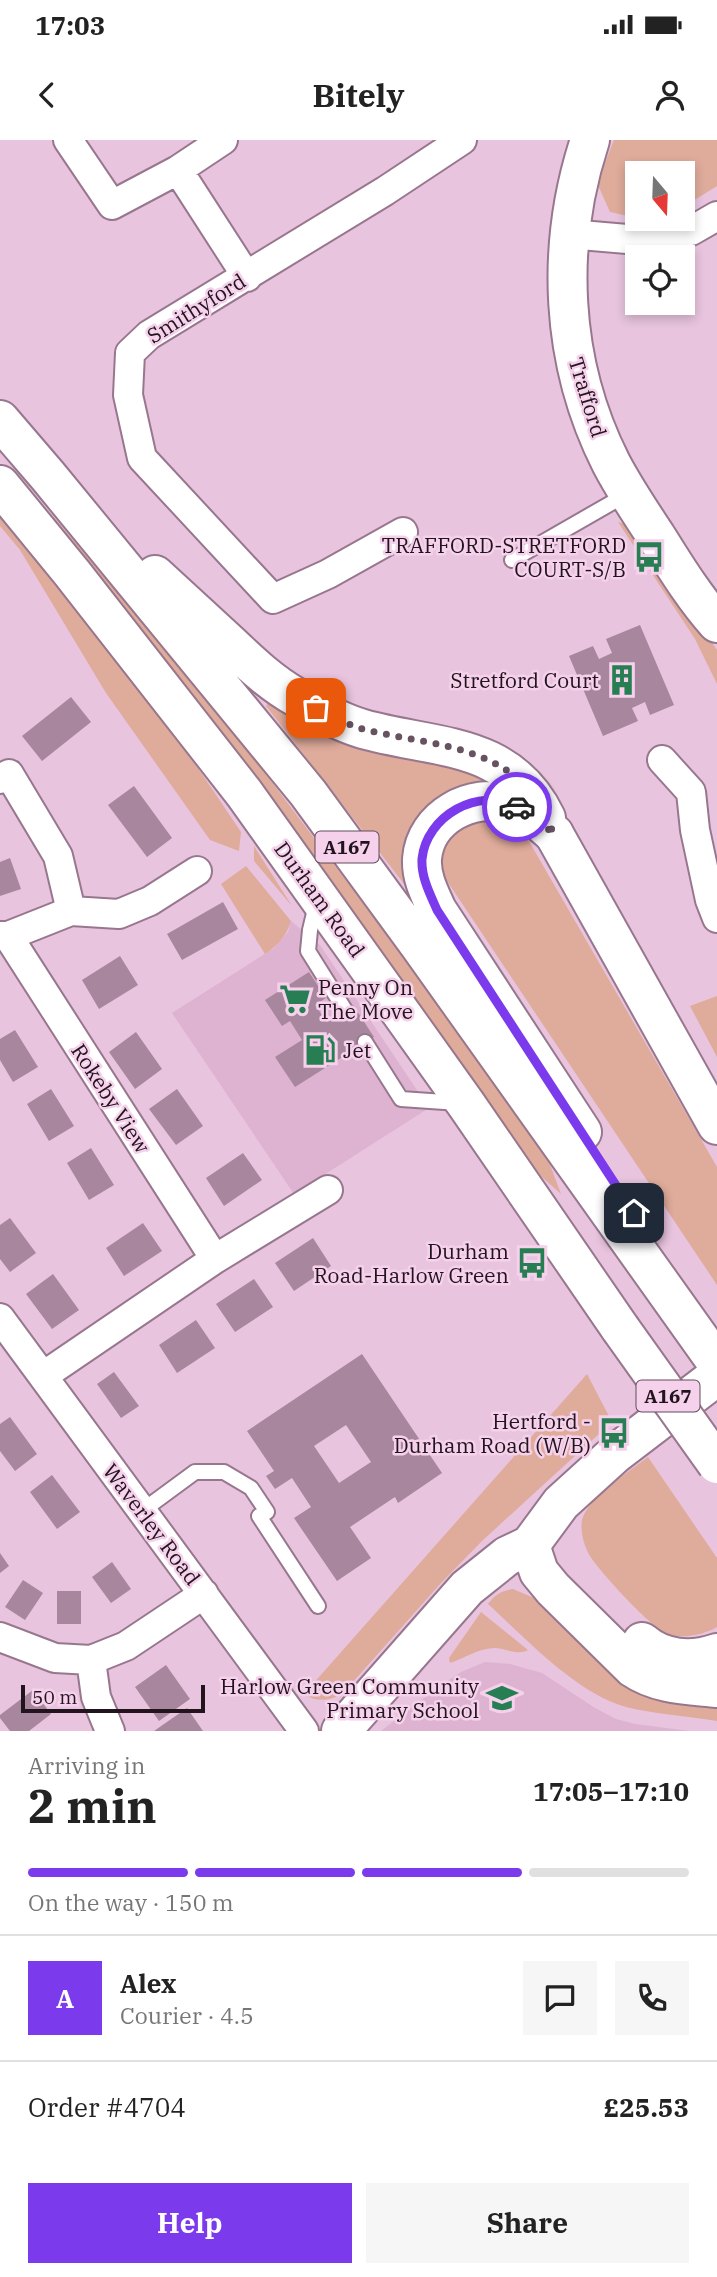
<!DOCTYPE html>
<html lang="en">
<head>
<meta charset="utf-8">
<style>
	body { margin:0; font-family:"IBM Plex Serif",serif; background:#f6f6f6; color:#222; height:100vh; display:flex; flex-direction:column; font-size:26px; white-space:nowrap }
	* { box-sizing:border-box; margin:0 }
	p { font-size:23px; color:#767676 }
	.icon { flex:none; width:38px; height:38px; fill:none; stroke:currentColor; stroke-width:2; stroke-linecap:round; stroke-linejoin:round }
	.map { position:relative; height:1591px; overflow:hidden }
	.sheet { display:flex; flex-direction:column; background:#fff; flex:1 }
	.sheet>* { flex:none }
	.needle { width:46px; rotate:161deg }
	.controls { position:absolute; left:625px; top:21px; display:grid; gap:14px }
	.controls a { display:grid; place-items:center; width:70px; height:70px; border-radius:0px; background:#fff; box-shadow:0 4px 10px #0003; font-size:35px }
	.scale { position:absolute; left:21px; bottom:18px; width:184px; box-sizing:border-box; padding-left:7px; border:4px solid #21141d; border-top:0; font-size:19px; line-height:24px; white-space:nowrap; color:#21141d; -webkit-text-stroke:5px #f6d1eb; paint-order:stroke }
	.pin { position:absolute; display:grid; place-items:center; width:60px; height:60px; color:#fff; margin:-30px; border-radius:14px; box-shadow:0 4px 10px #0006 }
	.courier { position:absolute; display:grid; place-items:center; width:70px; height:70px; margin:-35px; border:5px solid #7c3aed; border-radius:50%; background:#fff; color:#222; box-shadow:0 2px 9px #0007 }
	.summary em { font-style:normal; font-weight:700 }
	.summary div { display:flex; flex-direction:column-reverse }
	.summary { display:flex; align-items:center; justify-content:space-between; height:119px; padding:0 28px }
	h1 { font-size:46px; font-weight:700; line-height:52px }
	.bar { display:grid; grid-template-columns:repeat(4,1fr); gap:10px 7px; align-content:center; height:84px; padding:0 28px }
	.bar i { height:9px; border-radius:5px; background:#e0e0e0 }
	.bar .on { background:#7c3aed }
	.bar p { grid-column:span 4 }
	.line { display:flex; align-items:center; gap:18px; padding:0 28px; border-top:2px solid #e0e0e0 }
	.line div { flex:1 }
	.round { display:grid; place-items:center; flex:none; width:74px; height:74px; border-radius:0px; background:#f6f6f6 }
	.button { display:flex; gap:14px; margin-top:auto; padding:14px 28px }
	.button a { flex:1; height:80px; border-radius:0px; background:#7c3aed; color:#fff; font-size:28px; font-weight:700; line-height:80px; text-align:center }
	.button a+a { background:#f6f6f6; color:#222 }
	.status { display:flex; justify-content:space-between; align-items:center; height:49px; padding:0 35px; background:#fff; direction:ltr }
	.status svg { height:19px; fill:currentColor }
	header { display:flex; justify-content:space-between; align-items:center; height:91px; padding:0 28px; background:#fff; font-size:32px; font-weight:700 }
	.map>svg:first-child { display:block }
</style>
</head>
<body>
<div class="status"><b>17:03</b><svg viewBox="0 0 49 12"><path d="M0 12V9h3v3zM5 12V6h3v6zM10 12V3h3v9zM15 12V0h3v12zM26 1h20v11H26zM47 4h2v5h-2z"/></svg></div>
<header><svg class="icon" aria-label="back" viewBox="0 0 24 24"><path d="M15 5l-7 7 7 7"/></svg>Bitely<svg class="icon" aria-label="person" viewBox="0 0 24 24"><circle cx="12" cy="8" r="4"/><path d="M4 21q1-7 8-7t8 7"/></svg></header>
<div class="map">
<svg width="717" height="1591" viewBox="0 0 717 1591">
	<rect width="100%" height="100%" fill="#e8c4de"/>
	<!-- built -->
	<path fill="#ddb3d1" d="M291 781 320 805 429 968 294 1054 172 873 274 808 288 792Z
		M485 1522 510 1524 542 1533 595 1568 616 1579 635 1584 690 1591H381L437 1548 461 1532Z"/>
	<!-- green -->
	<path fill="#dfab9b" d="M614 0H717V46L683 67 682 33H637V78L610 72 597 43Z
		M47 369 228 584 540 998 561 1054 524 1021Z
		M0 372 173 591 241 692 239 711 210 700 106 553 20 410 0 386Z
		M618 382 630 385 717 510V544L695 499Z
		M270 558 433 615 509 647 489 650 408 749 266 566Z
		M493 677 519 688 530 703 717 1027V1145L443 735 439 711 463 684Z
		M254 706 292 766 254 721Z
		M246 726 291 781C286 797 278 805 265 814L221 744Z
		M717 856V917L690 866Z
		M587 1234 612 1282 482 1401 441 1443 344 1552C332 1561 317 1563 304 1554Z
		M648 1317 717 1418V1487C703 1495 681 1500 665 1493 649 1485 600 1432 590 1416 584 1406 580 1391 582 1380 588 1357 630 1331 648 1317Z
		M513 1449 534 1458 545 1469 552 1463 717 1562V1581C687 1576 655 1574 626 1567 577 1554 525 1498 488 1464 495 1455 501 1451 513 1449Z
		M481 1472 528 1510C517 1516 506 1508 494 1508 477 1509 465 1518 450 1523L449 1518Z"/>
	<!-- building -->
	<path fill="#a8869e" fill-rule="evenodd" d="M640 485 674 565 650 575 645 562 632 568 638 581 603 596 569 516 593 506 599 519 612 513 606 499Z
		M71 557 91 582 42 621 22 596Z
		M134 646 172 698 147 717 108 665Z
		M10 718 21 749 0 756V722Z
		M223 762 238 789 182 820 167 794Z
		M120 816 138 845 99 869 82 840Z
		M309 832 326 858 315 865 327 882 353 865 374 897 295 947 275 917 302 900 290 881 282 886 265 860Z
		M15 890 38 927 13 942 0 920V899Z
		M136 892 162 929 135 949 109 912Z
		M51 949 74 986 49 1001 27 964Z
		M177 949 203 986 176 1005 149 969Z
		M91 1008 114 1045 89 1060 67 1023Z
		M243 1013 262 1040 224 1066 206 1038Z
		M10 1078 36 1113 10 1132 0 1119V1085Z
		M143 1083 162 1111 124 1136 106 1108Z
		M313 1098 331 1126 294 1151 275 1123Z
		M53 1134 79 1170 52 1189 26 1154Z
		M254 1139 273 1167 235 1192 216 1164Z
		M196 1180 215 1208 177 1233 159 1205Z
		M362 1214 442 1333 398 1363 395 1357 350 1387 371 1418 337 1441 294 1378 311 1367 292 1338 275 1349 266 1336 274 1331 247 1291ZM346 1285 371 1322 339 1343 314 1306Z
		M114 1232 139 1266 121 1278 97 1244Z
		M10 1277 37 1314 15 1331 0 1311V1284Z
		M52 1335 80 1372 57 1389 30 1352Z
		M0 1413 9 1426 0 1433Z
		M112 1422 131 1449 111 1463 92 1437Z
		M23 1440 43 1453 25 1480 5 1467Z
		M57 1451H81V1484H57Z
		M166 1525 190 1559 159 1581 135 1547Z
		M33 1550 51 1574 29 1591H10L0 1578V1575Z
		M187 1568 203 1591H154Z"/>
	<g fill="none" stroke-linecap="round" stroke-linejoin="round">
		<defs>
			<path id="lane" d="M512 420 627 354
				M316 765 310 790 308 811 345 870
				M365 902 401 959 459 963
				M142 1371 195 1332H224L251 1348 267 1372 259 1376 318 1466"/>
			<path id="street" d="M68 0 112 65 178 30 223 0
				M178 30 247 137
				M569 94 650 101 691 91 717 76
				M403 392 328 434 273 459 142 318 128 255 130 213 149 195 385 51 462 0
				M662 620 691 652 695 690 710 760 717 778
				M0 639 9 634 58 716 71 771
				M0 796H8L215 1119
				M8 796 71 771 119 774 150 761 197 731
				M0 1178 304 1591
				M43 1236 215 1119 328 1050
				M0 1497 55 1518 91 1520 126 1506 204 1454
				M91 1520 96 1557 110 1591"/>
			<path id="secondary" d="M590 0C555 106 560 222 611 323 624 348 640 372 656 396 675 426 693 456 717 483
				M554 694 717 985
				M341 1591 467 1448 507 1416 530 1405 561 1363 615 1314 717 1236"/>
			<path id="primary" d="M0 280 48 336 308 653 420 806 717 1223
				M0 345 72 433 244 653 466 964 620 1188
				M155 435C180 458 205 481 230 504 250 523 271 543 296 557 317 569 339 582 363 589 434 609 509 601 546 678
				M554 694C541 683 527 669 510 664 472 652 425 677 422 719 421 738 430 754 437 770L582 992
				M530 1405 539 1432 553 1449 633 1528C658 1545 688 1545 717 1548
				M642 1502C663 1520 691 1522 717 1513"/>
		</defs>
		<!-- lane casing -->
		<use href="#lane" stroke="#98778e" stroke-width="18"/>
		<!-- street casing -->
		<use href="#street" stroke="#98778e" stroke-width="32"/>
		<!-- secondary casing -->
		<use href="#secondary" stroke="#98778e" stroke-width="42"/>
		<!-- primary casing -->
		<use href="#primary" stroke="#98778e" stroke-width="42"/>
		<!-- lane -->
		<use href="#lane" stroke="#fff" stroke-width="14"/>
		<!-- street -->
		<use href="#street" stroke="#fff" stroke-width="28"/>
		<!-- secondary -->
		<use href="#secondary" stroke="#fff" stroke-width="38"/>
		<!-- primary -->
		<use href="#primary" stroke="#fff" stroke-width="38"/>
		<defs>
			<path id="primary-bridge" d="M620 1188 717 1324"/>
		</defs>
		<!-- primary-bridge casing -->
		<use href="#primary-bridge" stroke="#98778e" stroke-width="42" stroke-linecap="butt"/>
		<!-- primary-bridge -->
		<use href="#primary-bridge" stroke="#fff" stroke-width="38"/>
	</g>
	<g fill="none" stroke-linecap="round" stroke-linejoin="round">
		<!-- done -->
		<path stroke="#675261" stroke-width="7" stroke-dasharray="0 12.6" d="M316 568C332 577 348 585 366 590 420 603 485 604 527 647 540 659 546 678 554 694L531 675 517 667"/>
		<!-- route -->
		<path stroke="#7c3aed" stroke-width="9" d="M517 667C479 646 426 676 422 719 421 737 430 754 437 770L634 1073"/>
	</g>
	<!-- icons -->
	<defs>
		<symbol id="bus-bare" viewBox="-9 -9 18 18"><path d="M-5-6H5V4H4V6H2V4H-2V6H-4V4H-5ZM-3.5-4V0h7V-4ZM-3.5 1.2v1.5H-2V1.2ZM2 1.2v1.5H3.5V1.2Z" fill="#277e52" stroke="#f6d1eb" stroke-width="2.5" paint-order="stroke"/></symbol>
		<symbol id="building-bare" viewBox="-9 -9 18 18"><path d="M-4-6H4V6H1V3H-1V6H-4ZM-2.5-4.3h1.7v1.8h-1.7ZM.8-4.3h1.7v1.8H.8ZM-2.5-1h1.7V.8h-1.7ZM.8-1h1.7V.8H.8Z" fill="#277e52" stroke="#f6d1eb" stroke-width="2.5" paint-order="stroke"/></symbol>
		<symbol id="supermarket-bare" viewBox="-9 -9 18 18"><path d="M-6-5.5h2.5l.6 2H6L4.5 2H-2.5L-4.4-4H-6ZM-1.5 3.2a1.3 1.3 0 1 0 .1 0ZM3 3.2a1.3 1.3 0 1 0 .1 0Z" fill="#277e52" stroke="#f6d1eb" stroke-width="2.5" paint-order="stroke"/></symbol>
		<symbol id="fuel-bare" viewBox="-9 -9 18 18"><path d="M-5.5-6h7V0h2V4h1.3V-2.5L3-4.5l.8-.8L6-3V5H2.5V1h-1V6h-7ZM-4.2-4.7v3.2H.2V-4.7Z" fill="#277e52" stroke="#f6d1eb" stroke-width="2.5" paint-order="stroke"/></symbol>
		<symbol id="school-bare" viewBox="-9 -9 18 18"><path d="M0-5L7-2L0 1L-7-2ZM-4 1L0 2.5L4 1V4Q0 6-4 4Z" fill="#277e52" stroke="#f6d1eb" stroke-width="2.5" paint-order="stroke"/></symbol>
	</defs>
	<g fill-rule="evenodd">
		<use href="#bus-bare" x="627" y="395" width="44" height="44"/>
		<use href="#building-bare" x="600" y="518" width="44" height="44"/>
		<use href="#supermarket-bare" x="273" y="837" width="44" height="44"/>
		<use href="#fuel-bare" x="298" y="888" width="44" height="44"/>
		<use href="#bus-bare" x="510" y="1101" width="44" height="44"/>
		<use href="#bus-bare" x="592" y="1271" width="44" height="44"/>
		<use href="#school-bare" x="480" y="1536" width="44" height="44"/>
	</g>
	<g text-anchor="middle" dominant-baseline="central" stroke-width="5" stroke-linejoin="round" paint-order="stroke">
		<!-- shield labels -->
		<g fill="#f6d1eb" stroke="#614d5b" stroke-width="2">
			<rect x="315.5" y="691.5" width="63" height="31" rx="5"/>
			<rect x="636.5" y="1240.5" width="63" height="31" rx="5"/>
		</g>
		<g font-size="19" font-weight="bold" fill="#21141d">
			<text x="347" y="707">A167</text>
			<text x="668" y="1256">A167</text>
		</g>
		<!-- street labels -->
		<g font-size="21" fill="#21141d" stroke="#f6d1eb">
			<text transform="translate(196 168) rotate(-32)">Smithyford</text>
			<text transform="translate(588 257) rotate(73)">Trafford</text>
			<text transform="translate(320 759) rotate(54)">Durham Road</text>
			<text transform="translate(111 958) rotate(57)">Rokeby View</text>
			<text transform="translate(152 1384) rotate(53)">Waverley Road</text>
		</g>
		<!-- poi labels -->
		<g font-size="21" fill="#21141d" stroke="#f6d1eb" text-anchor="end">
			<text x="626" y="405">TRAFFORD-STRETFORD<tspan x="626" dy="24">COURT-S/B</tspan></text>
			<text x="599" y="540">Stretford Court</text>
			<text x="318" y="847" text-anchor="start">Penny On<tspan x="318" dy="24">The Move</tspan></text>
			<text x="343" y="910" text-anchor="start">Jet</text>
			<text x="509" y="1111">Durham<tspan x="509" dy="24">Road-Harlow Green</tspan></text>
			<text x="591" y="1281">Hertford -<tspan x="591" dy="24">Durham Road (W/B)</tspan></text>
			<text x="479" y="1546">Harlow Green Community<tspan x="479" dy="24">Primary School</tspan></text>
		</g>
	</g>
</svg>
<div class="controls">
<a><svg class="needle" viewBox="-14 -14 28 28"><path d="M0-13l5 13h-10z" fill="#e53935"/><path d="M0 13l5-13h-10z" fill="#767676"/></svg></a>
<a><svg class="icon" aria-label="locate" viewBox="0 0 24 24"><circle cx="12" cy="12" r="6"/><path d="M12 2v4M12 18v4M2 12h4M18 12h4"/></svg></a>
</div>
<div class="scale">50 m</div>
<div class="pin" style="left:316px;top:568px;background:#ea580c"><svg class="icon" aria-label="bag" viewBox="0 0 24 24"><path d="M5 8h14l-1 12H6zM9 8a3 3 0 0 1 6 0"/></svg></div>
<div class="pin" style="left:634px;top:1073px;background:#1f2937"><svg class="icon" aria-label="home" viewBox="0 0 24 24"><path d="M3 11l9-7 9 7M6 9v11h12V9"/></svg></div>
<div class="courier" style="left:517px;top:667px"><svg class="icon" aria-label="car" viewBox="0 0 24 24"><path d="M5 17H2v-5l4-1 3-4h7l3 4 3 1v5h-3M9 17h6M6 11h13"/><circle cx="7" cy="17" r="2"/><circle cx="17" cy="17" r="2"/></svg></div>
</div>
<section class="sheet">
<div class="summary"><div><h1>2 min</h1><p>Arriving in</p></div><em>17:05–17:10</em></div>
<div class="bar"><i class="on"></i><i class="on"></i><i class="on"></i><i></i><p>On the way · 150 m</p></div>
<div class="line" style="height:126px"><b class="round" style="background:#7c3aed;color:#fff">A</b><div><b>Alex</b><p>Courier · 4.5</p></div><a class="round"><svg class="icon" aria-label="chat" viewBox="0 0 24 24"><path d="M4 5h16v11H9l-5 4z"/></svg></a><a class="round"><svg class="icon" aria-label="phone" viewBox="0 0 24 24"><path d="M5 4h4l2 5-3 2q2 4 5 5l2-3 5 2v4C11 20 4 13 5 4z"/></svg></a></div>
<div class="line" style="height:91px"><div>Order #4704</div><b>£25.53</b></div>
<div class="button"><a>Help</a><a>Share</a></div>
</section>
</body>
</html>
